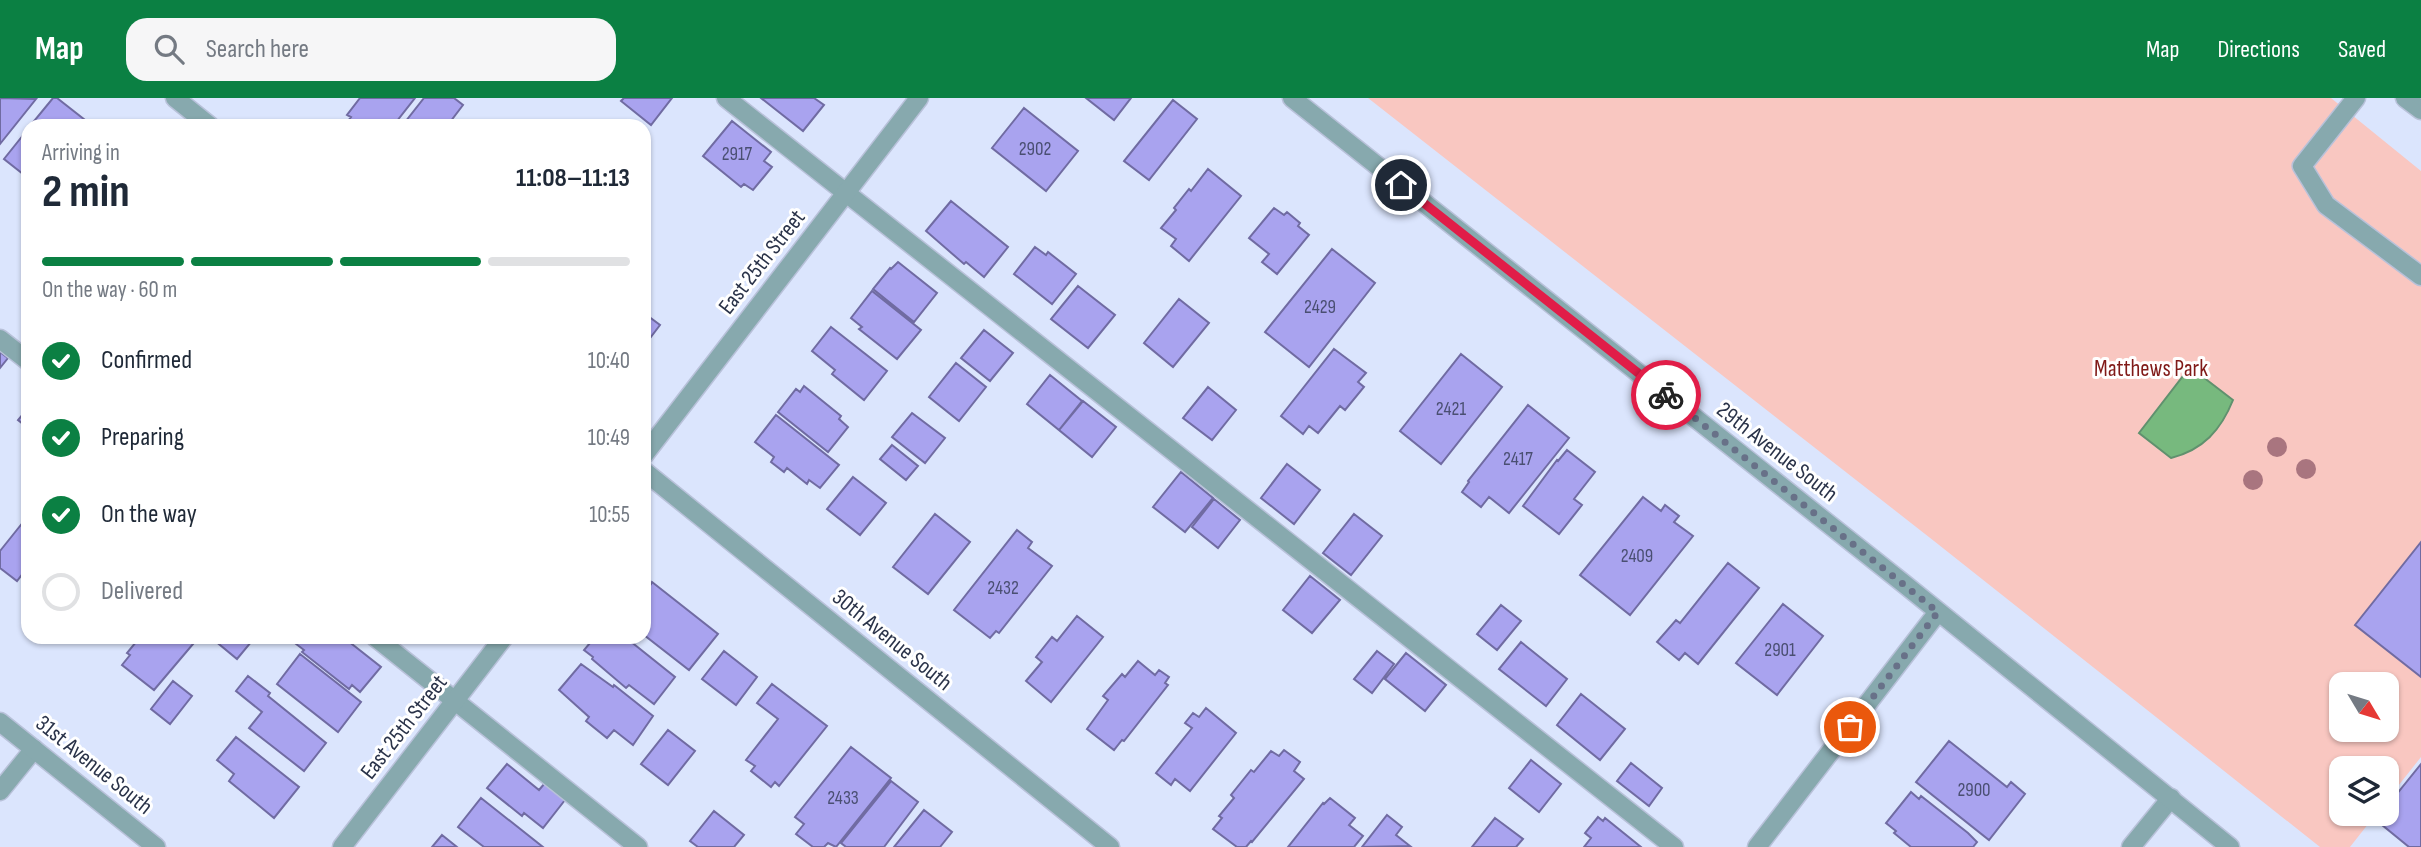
<!DOCTYPE html>
<html lang="en">
<head>
<meta charset="utf-8">
<style>
	body { margin:0; font-family:"Sofia Sans Condensed",sans-serif; background:#f6f6f7; color:#1f2937; height:100vh; display:flex; flex-direction:column; font-size:26px; white-space:nowrap }
	* { box-sizing:border-box; margin:0 }
	p { font-size:23px; color:#747a83 }
	.icon { flex:none; width:38px; height:38px; fill:none; stroke:currentColor; stroke-width:2; stroke-linecap:round; stroke-linejoin:round }
	.map { position:relative; flex:1; overflow:hidden }
	.drawer { position:absolute; left:21px; top:21px; width:630px; height:525px; display:flex; flex-direction:column; background:#fff; border-radius:21px; box-shadow:0 2px 5px #0004 }
	.drawer>* { flex:none }
	.needle { width:46px; rotate:128deg }
	.controls { position:absolute; left:2329px; top:574px; display:grid; gap:14px }
	.controls a { display:grid; place-items:center; width:70px; height:70px; border-radius:14px; background:#fff; box-shadow:0 2px 5px #0004; font-size:35px }
	.pin { position:absolute; display:grid; place-items:center; width:60px; height:60px; color:#fff; margin:-30px; border:4px solid #fff; border-radius:50%; box-shadow:0 2px 7px #0007 }
	.courier { position:absolute; display:grid; place-items:center; width:70px; height:70px; margin:-35px; border:5px solid #e11d48; border-radius:50%; background:#fff; color:#222; box-shadow:0 2px 9px #0007 }
	.head em { font-style:normal; font-weight:700 }
	.head div { display:flex; flex-direction:column-reverse }
	.head { display:flex; align-items:center; justify-content:space-between; height:119px; padding:0 21px }
	h1 { font-size:46px; font-weight:700; line-height:52px }
	.bar { display:grid; grid-template-columns:repeat(4,1fr); gap:10px 7px; align-content:center; height:84px; padding:0 21px }
	.bar i { height:9px; border-radius:5px; background:#e0e1e3 }
	.bar .active { background:#0b8043 }
	.bar p { grid-column:span 4 }
	ol { padding:0 21px; list-style:none }
	li { display:flex; align-items:center; gap:21px; height:77px }
	li p { margin-inline-start:auto }
	li .icon { padding:7px; border-radius:50%; background:#0b8043; color:#fff; stroke-width:4 }
	li:last-child { color:#747a83 }
	li i { width:38px; height:38px; border:4px solid #e0e1e3; border-radius:50% }
	header { display:flex; align-items:center; gap:42px; box-sizing:border-box; height:98px; padding:0 35px; background:#0b8043; color:#fff }
	header strong { font-size:33px }
	nav { display:flex; gap:38px; margin-inline-start:auto; font-size:24px }
	.search { width:490px; height:63px; background:#f6f6f7; display:flex; align-items:center; gap:18px; box-sizing:border-box; padding:0 24px; border-radius:21px; color:#747a83; font-size:26px }
	.map>svg:first-child { display:block }
</style>
</head>
<body>
<header>
<strong>Map</strong>
<div class="search"><svg class="icon" aria-label="search" viewBox="0 0 24 24"><circle cx="10" cy="10" r="6"/><path d="M15 15l6 6"/></svg>Search here</div>
<nav><a>Map</a><a>Directions</a><a>Saved</a></nav>
</header>
<div class="map">
<svg width="2421" height="749" viewBox="0 0 2421 749">
	<rect width="100%" height="100%" fill="#dbe5fd"/>
	<!-- green -->
	<path fill="#f9c7c1" fill-rule="evenodd" d="M1368 0H2331L2421 73V659L2387 702V670H2342V716H2376L2350 749H2320L1934 443ZM2342 586H2387V632H2342Z"/>
	<!-- water -->
	<path fill="#77b97e" stroke="#60916e" stroke-width="2" d="M2190 269 2233 302C2221 332 2203 352 2171 360L2139 335Z"/>
	<!-- building -->
	<path fill="#a9a3ef" stroke="#706ba2" stroke-width="2" d="M0 0 36 1 0 46Z
		M53 0H57L85 22 81 28H30Z
		M360 0H415L393 28H344L351 19 347 17Z
		M424 0H454L463 7 447 28H402Z
		M624 0H672L651 27 621 3Z
		M761 0H814L824 7 803 33Z
		M1086 0H1131L1114 22Z
		M1173 2 1197 21 1149 82 1124 63Z
		M1024 10 1078 53 1046 93 992 50Z
		M732 23 771 54 764 63 772 69 753 92 744 86 741 89 703 58Z
		M28 31V80L4 61Z
		M1208 71 1241 98 1189 163 1171 148 1176 141 1161 130 1176 112 1174 110 1189 91 1191 93Z
		M951 103 1008 149 984 179 966 164 964 166 926 133Z
		M1274 110 1284 117 1287 114 1300 125 1298 128 1309 137 1277 176 1262 164 1269 156 1249 140Z
		M1035 149 1046 157 1048 154 1076 176 1052 206 1014 176Z
		M1332 151 1375 185 1309 269 1265 234Z
		M898 164 937 195 914 224 873 191 890 170 891 171Z
		M1078 188 1115 217 1088 250 1051 221Z
		M872 193 921 232 897 261 859 231 862 229 851 220Z
		M1179 201 1209 225 1173 269 1144 245Z
		M644 215 660 227 644 248Z
		M831 229 887 273 864 302 832 276 835 272 812 253Z
		M984 232 1013 255 990 283 961 260Z
		M1334 251 1366 275 1358 284 1364 289 1345 312 1340 308 1318 335 1309 328 1303 336 1281 318Z
		M0 254 8 260 0 270Z
		M1461 256 1502 289 1441 366 1400 333Z
		M956 265 986 289 959 323 929 299Z
		M1050 277 1082 303 1059 332 1027 306Z
		M804 288 841 318 839 321 848 329 828 354 778 314 796 291 800 294Z
		M1208 289 1236 312 1212 342 1183 320Z
		M1083 303 1116 329 1092 359 1059 332Z
		M1528 307 1569 340 1509 415 1489 399 1481 409 1462 394 1469 384 1468 383Z
		M28 310V330L18 322Z
		M912 315 945 340 925 365 892 339Z
		M776 317 839 367 820 390 809 382 807 386 787 370 784 374 771 364 774 359 755 344Z
		M892 347 918 368 906 382 880 361Z
		M1567 352 1595 374 1574 401 1582 407 1559 436 1523 408 1557 362 1558 363Z
		M1287 366 1320 392 1294 426 1261 400Z
		M1181 374 1213 400 1185 434 1153 409Z
		M853 379 886 405 860 437 827 411Z
		M1643 399 1661 413 1665 407 1679 418 1674 424 1693 438 1630 517 1580 477Z
		M1214 401 1240 422 1218 450 1192 429Z
		M935 416 970 444 928 496 893 469Z
		M1354 416 1382 438 1351 477 1323 455Z
		M28 418V478L24 474 17 483 0 470V453Z
		M1017 432 1032 444 1028 450 1052 468 999 535 996 533 990 540 954 512Z
		M2421 444V579L2355 527Z
		M1728 465 1759 490 1698 566 1685 555 1679 562 1657 544 1676 522 1680 525Z
		M1310 478 1340 502 1312 535 1283 512Z
		M644 481 651 486 652 484 718 536 689 572 644 537Z
		M1783 506 1823 538 1777 597 1736 565Z
		M1501 507 1521 523 1497 552 1477 536Z
		M1077 518 1103 539 1051 604 1026 583 1042 564 1036 559 1052 539 1057 543Z
		M140 539H199L154 592 122 567 130 557 127 555Z
		M216 539H247L252 543 237 561 214 542Z
		M287 539H343L381 569 360 594 352 587 349 591 302 554 304 552Z
		M595 539H625L675 579 654 606 629 587 626 590 592 561 593 559 584 552Z
		M1521 544 1567 581 1546 608 1499 571Z
		M724 553 757 579 736 607 702 581Z
		M1377 553 1394 566 1372 595 1354 581Z
		M1406 555 1446 587 1425 613 1385 581Z
		M300 556 361 604 338 634 277 586Z
		M1138 563 1155 577 1159 572 1169 579 1165 585 1168 587 1124 643 1122 642 1114 652 1087 631 1108 602 1103 598 1122 576 1125 579Z
		M581 566 613 589 614 587 653 618 633 647 614 632 607 640 586 623 589 619 559 592Z
		M248 578 270 595 268 598 326 645 304 673 249 630 262 614 236 593Z
		M173 583 192 598 170 626 151 611Z
		M772 586 827 628 779 688 775 684 771 689 751 673 755 668 746 662 778 621 757 605Z
		M1581 596 1625 631 1600 662 1557 627Z
		M1206 610 1236 635 1190 693 1175 681 1171 687 1156 675 1192 630 1185 625 1193 615 1199 619Z
		M668 632 695 653 668 687 641 666Z
		M236 639 299 689 274 720 229 683 234 676 217 662Z
		M1949 643 2007 689 2011 684 2025 696 1989 742 1916 684Z
		M851 649 891 680 836 749 828 745 824 749H813L796 736 804 726 795 719Z
		M1284 652 1300 664 1294 673 1304 681 1252 744 1251 743 1246 749H1237L1213 731 1222 720 1219 718 1234 700 1231 697 1251 672 1254 674 1271 653 1279 658Z
		M1531 662 1561 686 1539 714 1509 690Z
		M1631 665 1662 690 1649 708 1617 683Z
		M507 666 539 692 545 685 565 702 543 730 524 715 522 718 487 690Z
		M2421 666V749H2409L2376 722 2381 716H2387V708Z
		M891 683 918 704 884 749H846L841 745Z
		M1911 694 1919 701 1921 698 1968 735 1977 744 1973 749H1911L1894 735 1896 733 1886 725Z
		M481 700 543 749H484L458 729Z
		M1330 700 1355 720 1349 727 1363 738 1354 749H1288L1323 705 1324 706Z
		M924 712 952 734 940 749H894Z
		M714 713 744 737 734 749H698L690 743Z
		M1387 717 1402 729 1396 737 1410 748 1362 749Z
		M1598 719 1603 723 1605 720 1641 749H1584L1591 740 1585 735Z
		M1495 720 1523 741 1516 749H1472Z
		M442 737 457 749H432Z"/>
	<g fill="none" stroke-linecap="round" stroke-linejoin="round">
		<defs>
			<path id="service" d="M726 0 1674 749
				M2356 0 2302 68 2326 107 2421 178
				M0 241 28 263
				M375 539 638 749
				M0 693 34 651
				M2131 749 2171 700"/>
			<path id="minor" d="M175 0 210 28
				M1292 0 1903 485 2230 749
				M2405 0 2421 12
				M644 373 1110 749
				M1757 749 1938 514"/>
			<path id="tertiary" d="M644 357 919 0
				M0 624 156 749
				M342 749 504 539"/>
		</defs>
		<!-- service casing -->
		<use href="#service" stroke="#b8c1d9" stroke-width="21"/>
		<!-- minor casing -->
		<use href="#minor" stroke="#b8c1d9" stroke-width="21"/>
		<!-- tertiary casing -->
		<use href="#tertiary" stroke="#b8c1d9" stroke-width="21"/>
		<!-- service -->
		<use href="#service" stroke="#87a9ae" stroke-width="18"/>
		<!-- minor -->
		<use href="#minor" stroke="#87a9ae" stroke-width="18"/>
		<!-- tertiary -->
		<use href="#tertiary" stroke="#87a9ae" stroke-width="18"/>
	</g>
	<!-- trees -->
	<g fill="#a9757f">
		<circle cx="2277" cy="349" r="10"/>
		<circle cx="2306" cy="371" r="10"/>
		<circle cx="2253" cy="382" r="10"/>
	</g>
	<g fill="none" stroke-linecap="round" stroke-linejoin="round">
		<!-- done -->
		<path stroke="#687188" stroke-width="7" stroke-dasharray="0 12.6" d="M1666 297 1938 514 1850 629"/>
		<!-- route -->
		<path stroke="#e11d48" stroke-width="9" d="M1401 87 1666 297"/>
	</g>
	<g text-anchor="middle" dominant-baseline="central" stroke-width="6" stroke-linejoin="round" paint-order="stroke">
		<!-- number labels -->
		<g font-size="19" fill="#4a4f72">
			<text x="1035" y="51">2902</text>
			<text x="737" y="56">2917</text>
			<text x="1320" y="209">2429</text>
			<text x="1451" y="311">2421</text>
			<text x="1518" y="361">2417</text>
			<text x="1637" y="458">2409</text>
			<text x="1003" y="490">2432</text>
			<text x="1780" y="552">2901</text>
			<text x="1974" y="692">2900</text>
			<text x="843" y="700">2433</text>
		</g>
		<!-- street labels -->
		<g font-size="23" fill="#2a3349" stroke="#fff">
			<text transform="translate(762 164) rotate(-52)">East 25th Street</text>
			<text transform="translate(1777 354) rotate(38)">29th Avenue South</text>
			<text transform="translate(892 542) rotate(39)">30th Avenue South</text>
			<text transform="translate(404 629) rotate(-52)">East 25th Street</text>
			<text transform="translate(94 667) rotate(39)">31st Avenue South</text>
		</g>
		<!-- park labels -->
		<g font-size="23" fill="#801a18" stroke="#fff">
			<text x="2151" y="271">Matthews Park</text>
		</g>
	</g>
</svg>
<div class="controls">
<a><svg class="needle" viewBox="-14 -14 28 28"><path d="M0-13l5 13h-10z" fill="#e53935"/><path d="M0 13l5-13h-10z" fill="#747a83"/></svg></a>
<a><svg class="icon" aria-label="layers" viewBox="0 0 24 24"><path d="M12 4l9 5-9 5-9-5zM3 14l9 5 9-5"/></svg></a>
</div>
<div class="pin" style="left:1850px;top:629px;background:#ea580c"><svg class="icon" aria-label="bag" viewBox="0 0 24 24"><path d="M5 8h14l-1 12H6zM9 8a3 3 0 0 1 6 0"/></svg></div>
<div class="pin" style="left:1401px;top:87px;background:#1f2937"><svg class="icon" aria-label="home" viewBox="0 0 24 24"><path d="M3 11l9-7 9 7M6 9v11h12V9"/></svg></div>
<div class="courier" style="left:1666px;top:297px"><svg class="icon" aria-label="bike" viewBox="0 0 24 24"><circle cx="6" cy="16" r="4"/><circle cx="18" cy="16" r="4"/><path d="M6 16l4-8h5l3 8M10 8l3 8H6M13 5h3"/></svg></div>
<section class="drawer">
<div class="head"><div><h1>2 min</h1><p>Arriving in</p></div><em>11:08–11:13</em></div>
<div class="bar"><i class="active"></i><i class="active"></i><i class="active"></i><i></i><p>On the way · 60 m</p></div>
<ol>
<li><svg class="icon" aria-label="check" viewBox="0 0 24 24"><path d="M5 12l5 5 9-10"/></svg>Confirmed<p>10:40</p></li>
<li><svg class="icon" aria-label="check" viewBox="0 0 24 24"><path d="M5 12l5 5 9-10"/></svg>Preparing<p>10:49</p></li>
<li><svg class="icon" aria-label="check" viewBox="0 0 24 24"><path d="M5 12l5 5 9-10"/></svg>On the way<p>10:55</p></li>
<li><i></i>Delivered</li>
</ol>
</section>
</div>
</body>
</html>
